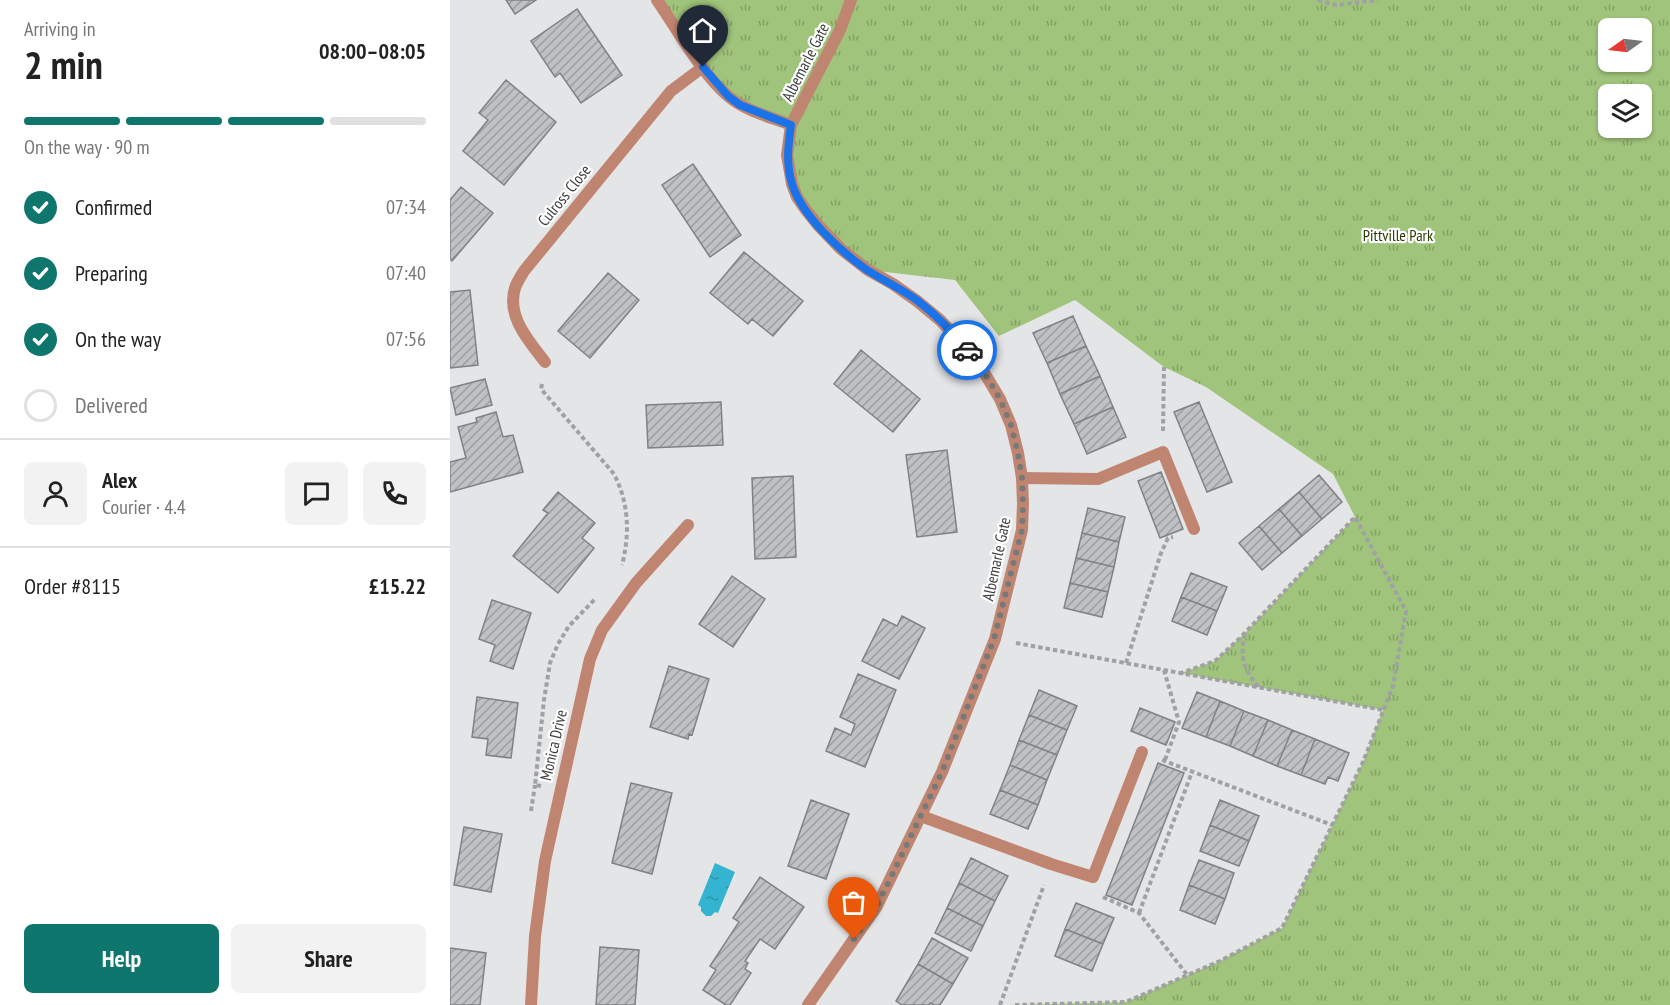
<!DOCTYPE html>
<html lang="en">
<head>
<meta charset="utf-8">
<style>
	body { margin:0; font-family:"PT Sans Narrow",sans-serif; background:#f2f2f2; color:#222; height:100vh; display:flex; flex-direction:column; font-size:22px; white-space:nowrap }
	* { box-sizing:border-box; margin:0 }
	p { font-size:20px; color:#767676 }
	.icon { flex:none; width:33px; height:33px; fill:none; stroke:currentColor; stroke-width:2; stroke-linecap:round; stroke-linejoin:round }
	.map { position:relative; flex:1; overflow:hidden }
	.panel { display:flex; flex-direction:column; background:#fff; width:450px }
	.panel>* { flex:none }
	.needle { width:39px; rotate:256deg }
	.buttons { position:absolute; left:1148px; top:18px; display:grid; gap:12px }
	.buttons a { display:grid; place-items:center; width:54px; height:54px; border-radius:9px; background:#fff; box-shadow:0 2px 4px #0004; font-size:30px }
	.pin { position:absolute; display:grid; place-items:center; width:51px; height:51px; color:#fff; margin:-62px -26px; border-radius:50% 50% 50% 0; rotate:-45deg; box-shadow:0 0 6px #0007 }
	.pin .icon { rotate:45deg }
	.courier { position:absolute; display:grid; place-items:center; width:60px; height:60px; margin:-30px; border:4px solid #1a73e8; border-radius:50%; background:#fff; color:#222; box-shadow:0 2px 8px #0007 }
	.headline em { font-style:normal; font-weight:800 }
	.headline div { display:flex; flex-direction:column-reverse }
	.headline { display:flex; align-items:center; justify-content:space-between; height:102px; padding:0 24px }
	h1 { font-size:39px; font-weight:800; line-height:45px }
	.bar { display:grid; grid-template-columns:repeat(4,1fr); gap:9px 6px; align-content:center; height:72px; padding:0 24px }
	.bar i { height:8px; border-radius:4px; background:#e0e0e0 }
	.bar .selected { background:#0f766e }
	.bar p { grid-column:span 4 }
	.line { display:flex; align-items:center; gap:15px; padding:0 24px; border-top:2px solid #e0e0e0 }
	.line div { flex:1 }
	.round { display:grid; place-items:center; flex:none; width:63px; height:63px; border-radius:9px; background:#f2f2f2 }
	ol { padding:0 24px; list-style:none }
	li { display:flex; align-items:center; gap:18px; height:66px }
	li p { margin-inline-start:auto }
	li .icon { padding:6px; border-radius:50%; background:#0f766e; color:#fff; stroke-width:4 }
	li:last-child { color:#767676 }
	li i { width:33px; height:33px; border:3px solid #e0e0e0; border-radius:50% }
	.action { display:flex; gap:12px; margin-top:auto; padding:12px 24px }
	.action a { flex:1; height:69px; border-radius:9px; background:#0f766e; color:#fff; font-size:24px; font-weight:800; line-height:69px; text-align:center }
	.action a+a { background:#f2f2f2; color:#222 }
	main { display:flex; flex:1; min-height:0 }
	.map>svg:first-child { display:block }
</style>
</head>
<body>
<main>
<section class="panel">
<div class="headline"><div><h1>2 min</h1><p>Arriving in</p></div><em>08:00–08:05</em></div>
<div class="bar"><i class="selected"></i><i class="selected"></i><i class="selected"></i><i></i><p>On the way · 90 m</p></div>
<ol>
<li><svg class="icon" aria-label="check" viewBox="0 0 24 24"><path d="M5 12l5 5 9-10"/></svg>Confirmed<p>07:34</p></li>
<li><svg class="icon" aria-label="check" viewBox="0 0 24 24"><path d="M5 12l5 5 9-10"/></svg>Preparing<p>07:40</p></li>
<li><svg class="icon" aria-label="check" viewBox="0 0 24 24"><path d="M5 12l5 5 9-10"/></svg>On the way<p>07:56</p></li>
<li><i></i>Delivered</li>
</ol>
<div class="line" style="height:108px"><a class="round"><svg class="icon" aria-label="person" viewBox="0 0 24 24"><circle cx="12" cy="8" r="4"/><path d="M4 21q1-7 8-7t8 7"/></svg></a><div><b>Alex</b><p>Courier · 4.4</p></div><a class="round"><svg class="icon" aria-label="chat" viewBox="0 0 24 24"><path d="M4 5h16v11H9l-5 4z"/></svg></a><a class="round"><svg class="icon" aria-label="phone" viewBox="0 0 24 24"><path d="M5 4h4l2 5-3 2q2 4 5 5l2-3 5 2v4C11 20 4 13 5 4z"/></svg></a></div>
<div class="line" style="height:78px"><div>Order #8115</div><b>£15.22</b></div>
<div class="action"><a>Help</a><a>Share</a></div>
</section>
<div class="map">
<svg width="1220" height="1005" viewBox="0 0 1220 1005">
	<defs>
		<pattern id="park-tufts" width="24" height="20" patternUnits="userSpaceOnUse" patternTransform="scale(1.5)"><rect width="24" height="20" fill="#a0c47b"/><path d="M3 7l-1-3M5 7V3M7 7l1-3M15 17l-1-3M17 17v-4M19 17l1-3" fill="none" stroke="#84a066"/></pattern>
		<pattern id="water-ripples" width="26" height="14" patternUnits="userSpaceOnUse" patternTransform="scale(1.5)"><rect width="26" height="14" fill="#34b4d0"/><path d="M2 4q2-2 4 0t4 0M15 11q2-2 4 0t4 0" fill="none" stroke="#2d94aa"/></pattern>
		<pattern id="building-hatch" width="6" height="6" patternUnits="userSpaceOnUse" patternTransform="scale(1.5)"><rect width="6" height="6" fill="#c0c1c3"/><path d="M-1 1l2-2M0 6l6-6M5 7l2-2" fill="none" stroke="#9d9ea0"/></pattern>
	</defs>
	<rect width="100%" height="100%" fill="#e4e5e7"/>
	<!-- park -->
	<path fill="url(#park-tufts)" fill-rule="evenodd" d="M207 0H1220V1005H565L676 1002 770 961 832 928 913 762 933 710 731 673 765 661 795 633 905 517 883 474 756 387 714 367 625 300 549 336 505 280 418 270 391 249 342 184 341 125 278 96ZM1158 28H1191V62H1158ZM1158 94H1191V128H1158Z"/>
	<!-- water -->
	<path fill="url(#water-ripples)" d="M265 863 285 872 268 913 265 912 261 916H256L251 911V907L248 905Z"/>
	<!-- building -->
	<path fill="url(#building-hatch)" stroke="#7f8183" stroke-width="1.5" d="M56 0H86L65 14Z
		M127 9 172 75 131 103 110 73 105 77 81 41Z
		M56 80 106 122 54 185 13 151 38 120 29 113Z
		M243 164 291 235 260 257 212 185Z
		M11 187 43 213 2 261 0 259V200Z
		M294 252 353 301 323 336 302 319 298 324 260 293Z
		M158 273 189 300 140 358 108 331Z
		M20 290 28 365 0 368V292Z
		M623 316 636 346 597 363 583 333Z
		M636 346 650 376 610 394 597 363Z
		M411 350 470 399 443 432 384 384Z
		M650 376 663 407 624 424 610 394Z
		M35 379 42 405 6 415 0 388Z
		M271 402 273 445 198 448 196 405Z
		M749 402 782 482 757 492 724 412Z
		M663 407 676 437 637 454 624 424Z
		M46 412 53 437 63 435 73 472 0 492V462L16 458 8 427 27 422 26 418Z
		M497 450 507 532 467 537 456 455Z
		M711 472 733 529 710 538 688 481Z
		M869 475 892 502 872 519 849 492Z
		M343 476 346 557 305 559 302 478Z
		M108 492 145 523 132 538 144 548 108 593 63 556 98 513 93 510Z
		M849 492 872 519 852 536 829 509Z
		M638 508 675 517 669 542 632 533Z
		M829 509 852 536 832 553 809 526Z
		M809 526 832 553 812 570 789 543Z
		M632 533 669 542 664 567 626 558Z
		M626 558 664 567 658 592 620 583Z
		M741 573 777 587 767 611 731 597Z
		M282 576 315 599 283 647 249 624Z
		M620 583 658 592 652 617 614 608Z
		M731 597 767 611 757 635 722 621Z
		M42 600 81 613 63 669 40 661 45 645 29 639Z
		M452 616 475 628 449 679 412 661 433 619 447 626Z
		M219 666 259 679 242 735 239 734 238 739 200 727Z
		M408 674 446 690 415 767 376 751 385 728 401 735 405 724 390 717Z
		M589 690 627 706 617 730 579 715Z
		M747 692 770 701 756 737 732 728Z
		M27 697 68 703 61 758 36 755 38 739 22 737Z
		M770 701 794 711 780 746 756 737Z
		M690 708 725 722 716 745 681 731Z
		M794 711 818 720 803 756 780 746Z
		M579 715 617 730 607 755 569 740Z
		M818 720 842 730 827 766 803 756Z
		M842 730 865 739 851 775 827 766Z
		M865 739 899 753 888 781 878 777 875 784 851 775Z
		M569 740 607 755 597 780 560 765Z
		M708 763 734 773 682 905 656 895Z
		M560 765 597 780 588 805 550 790Z
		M181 783 222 793 202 874 162 863Z
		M550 790 588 805 578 829 540 814Z
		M361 800 399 814 376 879 338 866Z
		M770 800 809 816 799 841 760 825Z
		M760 825 799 841 789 866 750 851Z
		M14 827 52 834 41 892 4 885Z
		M521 858 558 876 545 901 509 883Z
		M749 860 784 873 775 899 739 885Z
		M310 877 354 907 325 949 310 939 295 961 298 963 295 969 301 973 280 1005H276L253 990 266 970 260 966 289 922 283 918Z
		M509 883 545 901 533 926 497 908Z
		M739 885 775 899 765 924 730 910Z
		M626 903 664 918 653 944 615 929Z
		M497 908 533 926 521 951 485 933Z
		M615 929 653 944 642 971 605 956Z
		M482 938 518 958 503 984 468 964Z
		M150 947 189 950 185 1005H146Z
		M0 948 36 953 30 1005H0Z
		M468 964 503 984 490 1005H484L480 1003 479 1005H452L446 1001Z"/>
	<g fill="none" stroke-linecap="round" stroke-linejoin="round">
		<!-- path -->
		<path stroke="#a0a1a2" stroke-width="4" stroke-dasharray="4.5 3" stroke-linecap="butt" d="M868 0 886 5 928 0
			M92 384 91 389 164 474C179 503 180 534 172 565
			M713 431 714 367
			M795 634C789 655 794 671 809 687
			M566 643 933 710
			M676 663 711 553 718 538 723 537
			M714 670 729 722 715 760
			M712 760 882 825
			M91 786 85 785 94 700 100 663 108 644 119 626 145 599
			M81 811 85 785
			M653 897 689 913 738 976
			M689 913 742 772
			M550 1005 594 885
			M565 1005 676 1002 770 961 832 928 913 762 943 686 956 611 905 517 790 638 765 661 731 673"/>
		<!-- service -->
		<path stroke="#c08571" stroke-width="12" d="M572 478 648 479 713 452 744 529
			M471 816 601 864 643 877 692 752"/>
		<!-- minor -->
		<path stroke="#c08571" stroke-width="12" d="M207 0C227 29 252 74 278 96 295 111 321 117 341 125
			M95 362C80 342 56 317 65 288 67 282 71 276 74 271L221 91 253 67
			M81 1005 85 936 95 861 140 659 152 630 186 583 238 525
			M358 1005 427 906 492 772 545 639 572 530 573 504 572 478 568 453 561 425 550 399 532 369 510 341 490 320 467 301 443 284 418 270 391 249 368 225 356 210 347 197 342 184 337 155 341 125 390 30 401 0"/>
	</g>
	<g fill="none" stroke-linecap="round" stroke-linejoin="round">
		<!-- done -->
		<path stroke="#777878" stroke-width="6" stroke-dasharray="0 10.8" d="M404 939 427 906 492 772 544 639 572 530 573 504 572 478 568 453 561 425 550 399 532 369 517 350"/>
		<!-- route -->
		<path stroke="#1a73e8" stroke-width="8" d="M253 67 278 96 290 105 341 125C338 145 336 164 342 184 352 216 390 251 417 270 434 281 452 289 468 301 486 315 503 332 517 350"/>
	</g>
	<g text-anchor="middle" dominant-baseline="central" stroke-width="4.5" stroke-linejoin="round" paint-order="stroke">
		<!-- street labels -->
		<g font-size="16" fill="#3c3d3d" stroke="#fff">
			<text transform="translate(355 62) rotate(-63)">Albemarle Gate</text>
			<text transform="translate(114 195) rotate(-51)">Culross Close</text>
			<text transform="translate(546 559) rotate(-78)">Albemarle Gate</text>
			<text transform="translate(103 745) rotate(-77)">Monica Drive</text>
		</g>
		<!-- park labels -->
		<g font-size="16" fill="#263d02" stroke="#fff">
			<text x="948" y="235">Pittville Park</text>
		</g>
	</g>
</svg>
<div class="buttons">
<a><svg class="needle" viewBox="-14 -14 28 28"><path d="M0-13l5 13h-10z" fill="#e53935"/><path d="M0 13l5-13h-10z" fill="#767676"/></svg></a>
<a><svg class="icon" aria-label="layers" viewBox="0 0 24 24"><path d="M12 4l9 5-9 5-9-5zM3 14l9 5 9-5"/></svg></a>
</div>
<div class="pin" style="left:404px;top:939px;background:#ea580c"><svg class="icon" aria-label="bag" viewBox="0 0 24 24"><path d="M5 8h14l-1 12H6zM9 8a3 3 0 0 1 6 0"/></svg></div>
<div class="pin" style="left:253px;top:67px;background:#1f2937"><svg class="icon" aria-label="home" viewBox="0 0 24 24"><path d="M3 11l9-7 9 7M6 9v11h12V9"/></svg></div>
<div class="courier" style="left:517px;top:350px"><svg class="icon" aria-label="car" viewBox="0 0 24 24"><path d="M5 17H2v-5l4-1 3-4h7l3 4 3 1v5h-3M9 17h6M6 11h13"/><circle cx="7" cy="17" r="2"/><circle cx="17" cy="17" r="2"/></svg></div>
</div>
</main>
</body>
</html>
